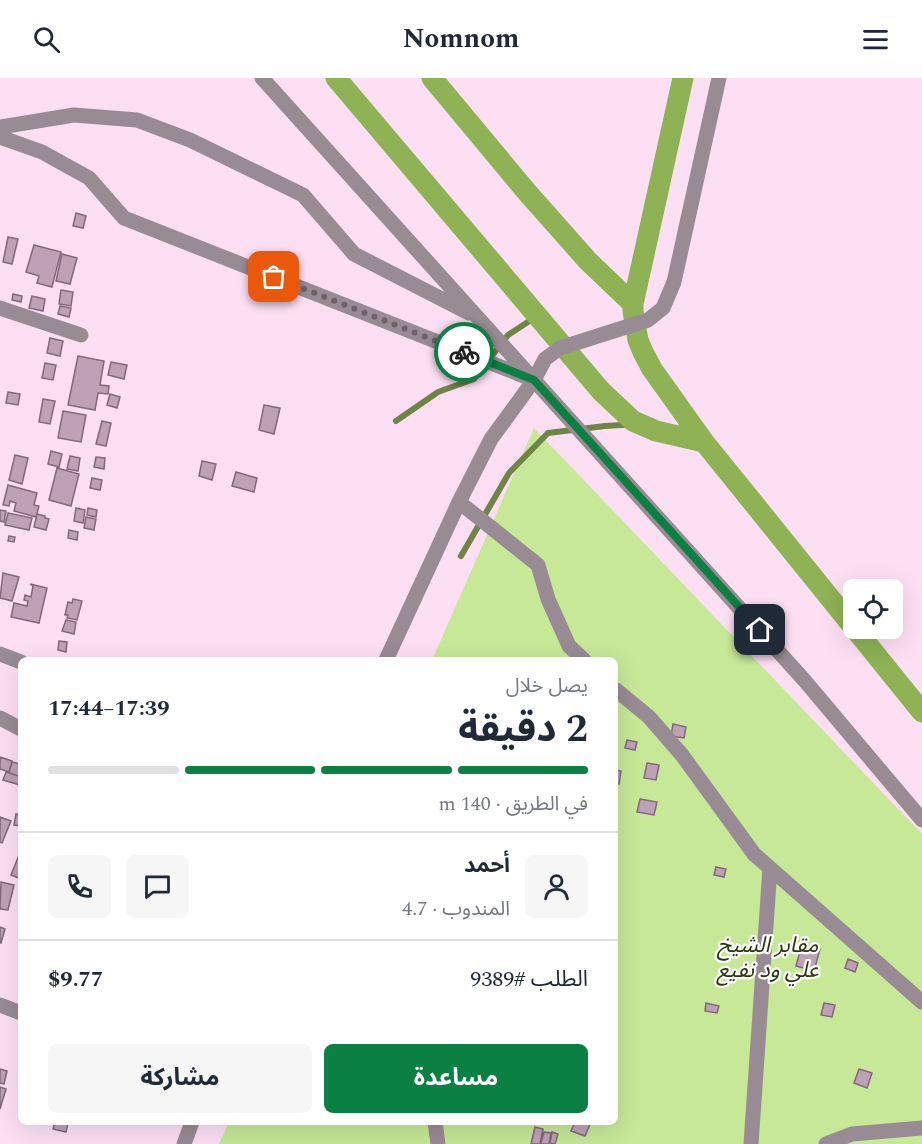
<!DOCTYPE html>
<html lang="ar">
<head>
<meta charset="utf-8">
<style>
	body { margin:0; font-family:Spectral,"Noto Sans Arabic",serif; background:#f6f6f7; color:#1f2937; direction:rtl; height:100vh; display:flex; flex-direction:column; font-size:22px; white-space:nowrap }
	* { box-sizing:border-box; margin:0 }
	p { font-size:20px; color:#747a83 }
	.icon { flex:none; width:33px; height:33px; fill:none; stroke:currentColor; stroke-width:2; stroke-linecap:round; stroke-linejoin:round }
	.map { position:relative; flex:1; overflow:hidden; direction:ltr }
	.drawer { position:absolute; left:18px; top:579px; width:600px; height:468px; display:flex; flex-direction:column; background:#fff; border-radius:9px; box-shadow:0 6px 24px #0002; direction:rtl }
	.drawer>* { flex:none }
	.buttons { position:absolute; left:843px; top:501px; display:grid; gap:12px }
	.buttons a { display:grid; place-items:center; width:60px; height:60px; border-radius:9px; background:#fff; box-shadow:0 6px 24px #0002; font-size:30px }
	.pin { position:absolute; display:grid; place-items:center; width:51px; height:51px; color:#fff; margin:-26px; border-radius:12px; box-shadow:0 3px 9px #0006 }
	.courier { position:absolute; display:grid; place-items:center; width:60px; height:60px; margin:-30px; border:4px solid #0b8043; border-radius:50%; background:#fff; color:#222; box-shadow:0 2px 8px #0007 }
	.summary em { font-style:normal; font-weight:700 }
	.summary div { display:flex; flex-direction:column-reverse }
	.summary { display:flex; align-items:center; justify-content:space-between; height:102px; padding:0 30px }
	h1 { font-size:39px; font-weight:700; line-height:45px }
	.bar { display:grid; grid-template-columns:repeat(4,1fr); gap:9px 6px; align-content:center; height:72px; padding:0 30px }
	.bar i { height:8px; border-radius:4px; background:#e0e1e3 }
	.bar .selected { background:#0b8043 }
	.bar p { grid-column:span 4 }
	.line { display:flex; align-items:center; gap:15px; padding:0 30px; border-top:2px solid #e0e1e3 }
	.line div { flex:1 }
	.round { display:grid; place-items:center; flex:none; width:63px; height:63px; border-radius:9px; background:#f6f6f7 }
	.action { display:flex; gap:12px; margin-top:auto; padding:12px 30px }
	.action a { flex:1; height:69px; border-radius:9px; background:#0b8043; color:#fff; font-size:24px; font-weight:700; line-height:69px; text-align:center }
	.action a+a { background:#f6f6f7; color:#1f2937 }
	header { display:flex; justify-content:space-between; align-items:center; height:78px; padding:0 30px; background:#fff; font-size:27px; font-weight:700 }
	.map>svg:first-child { display:block }
</style>
</head>
<body>
<header><svg class="icon" aria-label="menu" viewBox="0 0 24 24"><path d="M4 6h16M4 12h16M4 18h16"/></svg>Nomnom<svg class="icon" aria-label="search" viewBox="0 0 24 24"><circle cx="10" cy="10" r="6"/><path d="M15 15l6 6"/></svg></header>
<div class="map">
<svg width="922" height="1066" viewBox="0 0 922 1066">
	<rect width="100%" height="100%" fill="#fddff4"/>
	<!-- green -->
	<path fill="#c6e897" d="M534 350 922 756V1066H219L229 1044H615V582H432Z"/>
	<g fill="none" stroke-linecap="round" stroke-linejoin="round">
		<!-- stream -->
		<path stroke="#6f8545" stroke-width="6" d="M396 343 438 314 474 301 508 257 537 238
			M461 478 509 395 548 355 605 348 640 346"/>
		<!-- canal -->
		<path stroke="#8eb254" stroke-width="21" d="M336 0 601 313 633 343 656 353 704 364
			M432 0 526 113 588 183 633 226
			M683 0 633 226V233L638 262 643 274 652 291 704 364 922 634"/>
	</g>
	<!-- building -->
	<path fill="#bea1b6" stroke="#83687c" stroke-width="1.5" d="M76 135 86 138 83 150 73 148Z
		M8 159 18 161 12 186 3 184Z
		M34 167 61 174 52 209 37 205 39 198 26 194Z
		M62 176 77 180 70 206 56 203Z
		M61 212 73 214 71 228 59 226Z
		M13 216 22 218 21 224 12 222Z
		M32 218 45 221 43 233 29 230Z
		M60 228 71 230 69 239 58 236Z
		M50 260 63 263 60 278 47 275Z
		M78 278 104 283 100 307 109 308 108 316 98 315 95 332 68 327Z
		M111 284 127 287 124 301 108 297Z
		M45 285 56 287 53 302 42 300Z
		M8 314 20 316 18 327 6 325Z
		M110 316 120 319 117 330 107 327Z
		M43 321 55 323 50 346 39 344Z
		M264 327 280 330 274 356 259 352Z
		M63 333 86 337 81 364 58 360Z
		M102 343 111 345 106 368 96 366Z
		M51 373 62 376 59 389 48 386Z
		M15 377 28 380 22 406 9 402Z
		M70 378 80 380 78 393 67 391Z
		M96 379 105 380 104 391 94 389Z
		M202 383 216 386 212 402 199 398Z
		M57 390 79 396 71 428 49 422Z
		M236 394 257 400 254 414 232 408Z
		M92 400 102 402 100 412 90 410Z
		M8 407 37 415 34 427 39 428 36 439 14 433 16 425 10 423 9 428 3 427Z
		M76 430 85 432 83 445 74 443Z
		M88 430 97 432 96 439 87 437Z
		M0 432 6 433 4 444 0 443Z
		M8 435 32 440 29 452 5 447Z
		M37 436 45 438V440L49 441 46 452 34 449Z
		M86 439 96 441 94 452 84 450Z
		M69 452 78 454 77 462 68 460Z
		M9 458 15 459 14 464 8 463Z
		M3 495 19 499 12 523 0 520Z
		M30 506 47 510 39 545 11 539 14 525 27 528 28 523 24 522 25 517 31 519 33 508Z
		M73 521 82 523 77 542 67 540 68 537H65L68 524 72 525Z
		M66 542 76 544 74 556 62 553Z
		M59 563 67 564 66 574 58 572Z
		M673 646 686 649 684 660 671 658Z
		M627 662 637 664 635 672 625 670Z
		M0 679 12 683 9 694 0 691Z
		M12 684 21 686V699L9 695Z
		M647 685 659 687 656 702 644 700Z
		M615 692 621 693 619 706H615Z
		M6 694 21 699 20 707 3 702Z
		M640 721 657 724 654 737 637 734Z
		M16 736 21 737V748L14 747Z
		M0 739 11 743 2 765 0 764Z
		M21 772V801L11 797Z
		M716 789 726 791 724 799 714 797Z
		M1 804 14 807 8 832 0 831Z
		M0 849 5 851 1 865H0Z
		M802 866 820 871 814 893 796 888Z
		M848 881 858 885 855 894 845 890Z
		M706 925 719 928 717 935 705 933Z
		M824 925 835 927 832 939 821 937Z
		M0 991 7 993 4 1006 0 1005Z
		M859 991 872 995 867 1010 854 1005Z
		M0 1009 6 1011 0 1031Z
		M55 1044 68 1045 66 1054 53 1051Z
		M575 1044H591L585 1058 571 1053Z
		M535 1049 543 1051 540 1066H531Z
		M544 1054 551 1055 549 1066H541Z
		M552 1054 558 1056 555 1066 550 1065Z"/>
	<g fill="none" stroke-linecap="round" stroke-linejoin="round">
		<!-- minor -->
		<path stroke="#988b94" stroke-width="15" d="M262 0 805 603 922 742
			M0 49 74 37 137 42 190 62 303 117 354 176 469 235
			M0 59 42 74 89 100 124 140 529 300
			M0 230 81 257
			M459 424 538 487 548 521 569 568 584 582
			M0 576 21 584
			M386 582 459 424 491 361 534 302 545 281 560 270 648 242 663 230 674 204 719 0
			M615 611 649 639 682 677 754 776 922 924
			M0 640 21 651
			M0 927 21 935
			M435 1044 438 1066
			M184 1066 192 1044
			M751 1066 770 790
			M826 1066 852 1056 922 1050"/>
	</g>
	<g fill="none" stroke-linecap="round" stroke-linejoin="round">
		<!-- done -->
		<path stroke="#71606c" stroke-width="6" stroke-dasharray="0 10.8" d="M274 199 464 274"/>
		<!-- route -->
		<path stroke="#0b8043" stroke-width="8" d="M464 274 534 302 760 552"/>
	</g>
	<g text-anchor="middle" dominant-baseline="central" stroke-width="4.5" stroke-linejoin="round" paint-order="stroke">
		<!-- park labels -->
		<g font-size="22" font-style="italic" fill="#293811" stroke="#fff">
			<text x="768" y="867">مقابر الشيخ<tspan x="768" dy="25">علي ود نفيع</tspan></text>
		</g>
	</g>
</svg>
<div class="buttons">
<a><svg class="icon" aria-label="locate" viewBox="0 0 24 24"><circle cx="12" cy="12" r="6"/><path d="M12 2v4M12 18v4M2 12h4M18 12h4"/></svg></a>
</div>
<div class="pin" style="left:274px;top:199px;background:#ea580c"><svg class="icon" aria-label="bag" viewBox="0 0 24 24"><path d="M5 8h14l-1 12H6zM9 8a3 3 0 0 1 6 0"/></svg></div>
<div class="pin" style="left:760px;top:552px;background:#1f2937"><svg class="icon" aria-label="home" viewBox="0 0 24 24"><path d="M3 11l9-7 9 7M6 9v11h12V9"/></svg></div>
<div class="courier" style="left:464px;top:274px"><svg class="icon" aria-label="bike" viewBox="0 0 24 24"><circle cx="6" cy="16" r="4"/><circle cx="18" cy="16" r="4"/><path d="M6 16l4-8h5l3 8M10 8l3 8H6M13 5h3"/></svg></div>
<section class="drawer">
<div class="summary"><div><h1>2 دقيقة</h1><p>يصل خلال</p></div><em>17:39–17:44</em></div>
<div class="bar"><i class="selected"></i><i class="selected"></i><i class="selected"></i><i></i><p>في الطريق · 140 m</p></div>
<div class="line" style="height:108px"><a class="round"><svg class="icon" aria-label="person" viewBox="0 0 24 24"><circle cx="12" cy="8" r="4"/><path d="M4 21q1-7 8-7t8 7"/></svg></a><div><b>أحمد</b><p>المندوب · 4.7</p></div><a class="round"><svg class="icon" aria-label="chat" viewBox="0 0 24 24"><path d="M4 5h16v11H9l-5 4z"/></svg></a><a class="round"><svg class="icon" aria-label="phone" viewBox="0 0 24 24"><path d="M5 4h4l2 5-3 2q2 4 5 5l2-3 5 2v4C11 20 4 13 5 4z"/></svg></a></div>
<div class="line" style="height:78px"><div>الطلب #9389</div><b>$9.77</b></div>
<div class="action"><a>مساعدة</a><a>مشاركة</a></div>
</section>
</div>
</body>
</html>
